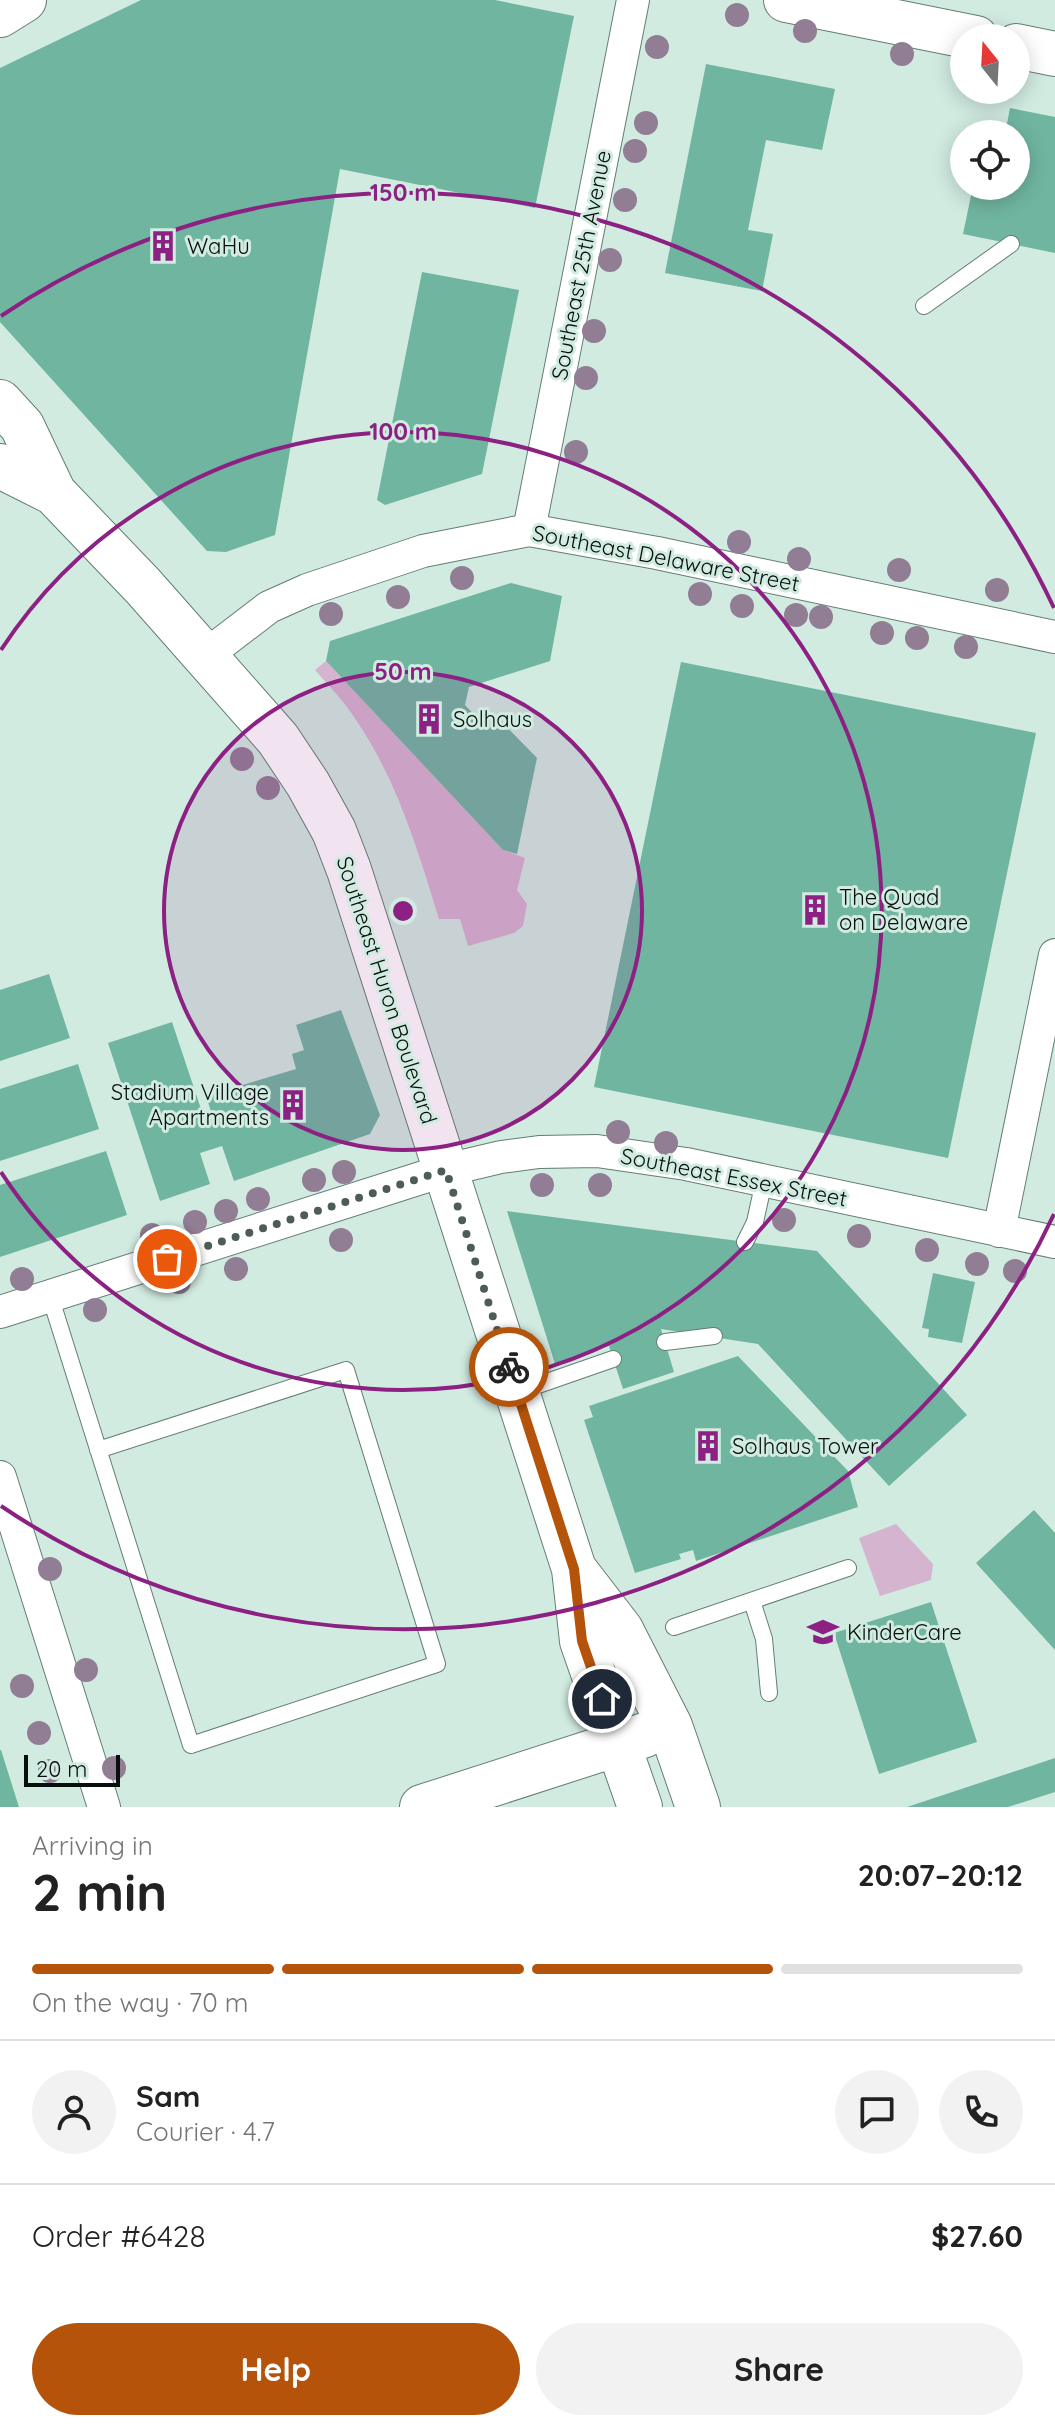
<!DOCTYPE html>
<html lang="en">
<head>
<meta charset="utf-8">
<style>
	body { margin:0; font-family:Quicksand,sans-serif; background:#f2f2f2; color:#222; height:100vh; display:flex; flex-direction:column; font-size:30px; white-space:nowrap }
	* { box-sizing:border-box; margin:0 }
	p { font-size:26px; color:#767676 }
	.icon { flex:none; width:44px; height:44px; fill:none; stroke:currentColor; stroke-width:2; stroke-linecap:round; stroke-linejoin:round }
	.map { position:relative; height:1807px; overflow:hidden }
	.details { display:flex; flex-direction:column; background:#fff; flex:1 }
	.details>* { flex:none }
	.needle { width:52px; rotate:342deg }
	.tools { position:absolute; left:950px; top:24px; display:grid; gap:16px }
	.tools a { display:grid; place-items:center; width:80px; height:80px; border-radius:50%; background:#fff; box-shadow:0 4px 20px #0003; font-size:40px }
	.scale { position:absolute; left:24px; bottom:20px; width:96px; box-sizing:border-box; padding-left:8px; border:4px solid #060f0c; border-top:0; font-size:22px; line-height:28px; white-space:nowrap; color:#060f0c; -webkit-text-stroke:6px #d1ebe1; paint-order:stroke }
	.pin { position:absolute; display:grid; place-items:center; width:68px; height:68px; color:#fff; margin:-34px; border:4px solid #fff; border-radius:50%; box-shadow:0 2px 8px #0007 }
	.courier { position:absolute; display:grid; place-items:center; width:80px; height:80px; margin:-40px; border:6px solid #b45309; border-radius:50%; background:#fff; color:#222; box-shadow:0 2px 10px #0007 }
	.overview em { font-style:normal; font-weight:700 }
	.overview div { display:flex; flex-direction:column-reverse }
	.overview { display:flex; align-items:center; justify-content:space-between; height:136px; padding:0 32px }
	h1 { font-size:52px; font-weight:700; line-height:60px }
	.bar { display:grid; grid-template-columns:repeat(4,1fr); gap:12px 8px; align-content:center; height:96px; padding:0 32px }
	.bar i { height:10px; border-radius:6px; background:#e0e0e0 }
	.bar .selected { background:#b45309 }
	.bar p { grid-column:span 4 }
	.line { display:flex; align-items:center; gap:20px; padding:0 32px; border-top:2px solid #e0e0e0 }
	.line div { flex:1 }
	.round { display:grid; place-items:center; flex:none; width:84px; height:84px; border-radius:42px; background:#f2f2f2 }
	.action { display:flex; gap:16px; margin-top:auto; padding:16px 32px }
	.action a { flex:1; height:92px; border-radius:48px; background:#b45309; color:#fff; font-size:32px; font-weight:700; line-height:92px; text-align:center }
	.action a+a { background:#f2f2f2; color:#222 }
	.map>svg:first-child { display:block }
</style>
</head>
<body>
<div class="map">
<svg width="1055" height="1807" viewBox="0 0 1055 1807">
	<rect width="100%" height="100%" fill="#d1ebe1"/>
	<!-- green -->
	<path fill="#d4b4ce" d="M326 661 503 850 525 858 517 890 527 904 523 926 514 933 468 946 460 919H439C417 848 397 779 354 717 343 700 328 685 315 670Z
		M896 1524 933 1564 931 1580 880 1596 859 1538Z"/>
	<!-- building -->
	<path fill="#70b5a0" d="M141 0H495L574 16 535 208 340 169 275 535 226 552 207 551 0 322V68Z
		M706 64 835 89 822 150 766 140 748 230 773 234 762 291 665 273Z
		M1010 108 1055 117V253L963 234 973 186 994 190 995 186H1016V134H1005Z
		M422 272 519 290 482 474 385 505 377 500Z
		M511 583 562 596 550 661 469 687 465 705 480 721 496 716 537 758 517 854 503 850 326 661 330 641Z
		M681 662 1036 733 948 1158 594 1087Z
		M49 974 70 1038 0 1061V990Z
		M341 1010 380 1115 370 1134 234 1181 222 1146 200 1153 210 1184 160 1201 108 1043 172 1022 205 1121 213 1118 206 1096 296 1069 292 1054 304 1050 296 1025Z
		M78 1064 99 1129 0 1161V1089Z
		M106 1151 127 1215 0 1257V1185Z
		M507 1211 817 1251 967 1415 889 1486 758 1344 661 1329 674 1372 623 1389 609 1346 555 1364Z
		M933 1273 975 1282 962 1343 928 1337 929 1329 922 1328Z
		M738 1356 848 1471 858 1507 696 1561 693 1550 679 1554 681 1559 635 1573 584 1420 593 1417 589 1406Z
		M1034 1510 1055 1533V1650L976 1563Z
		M931 1602 977 1742 879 1774 834 1633Z
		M0 1750H1L19 1807H0Z
		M1055 1758V1792L1008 1807H907Z"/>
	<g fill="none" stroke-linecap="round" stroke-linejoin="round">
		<defs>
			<path id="lane" d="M924 306 1011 244
				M745 1242 755 1222 764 1181
				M50 1296 191 1745 437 1664 346 1370 98 1450
				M665 1342 714 1336
				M518 1392 613 1359
				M752 1601 764 1639 769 1693
				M674 1627 848 1568"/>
			<path id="street" d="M529 530 633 0
				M205 656 269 607 307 590 423 551 529 530 657 553 1055 637
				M999 1231 1055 955
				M0 1312 446 1170 501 1157 539 1152 597 1151 686 1164 1055 1242
				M0 1477 104 1807"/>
			<path id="secondary" d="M786 0 976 38
				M0 15 24 0
				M1016 46 1055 54
				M0 402 22 426 54 493 143 586 278 739 308 784 334 831 349 870 574 1569 582 1641 640 1807
				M0 466 54 493
				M574 1569 621 1630 670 1726 698 1807
				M422 1807 645 1735"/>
		</defs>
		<!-- lane casing -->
		<use href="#lane" stroke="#657d75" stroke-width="18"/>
		<!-- street casing -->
		<use href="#street" stroke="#657d75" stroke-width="34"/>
		<!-- secondary casing -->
		<use href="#secondary" stroke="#657d75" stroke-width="46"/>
		<!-- lane -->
		<use href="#lane" stroke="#fff" stroke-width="16"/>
		<!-- street -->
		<use href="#street" stroke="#fff" stroke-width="32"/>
		<!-- secondary -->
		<use href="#secondary" stroke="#fff" stroke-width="44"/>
	</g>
	<!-- trees -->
	<g fill="#917d94">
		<circle cx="737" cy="15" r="12"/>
		<circle cx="805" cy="31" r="12"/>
		<circle cx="657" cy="47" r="12"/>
		<circle cx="902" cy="54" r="12"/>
		<circle cx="646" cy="123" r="12"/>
		<circle cx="635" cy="151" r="12"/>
		<circle cx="625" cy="200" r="12"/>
		<circle cx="610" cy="260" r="12"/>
		<circle cx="594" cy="331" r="12"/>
		<circle cx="586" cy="378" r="12"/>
		<circle cx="576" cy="452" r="12"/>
		<circle cx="739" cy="542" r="12"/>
		<circle cx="799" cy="559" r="12"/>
		<circle cx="899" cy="570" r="12"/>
		<circle cx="462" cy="578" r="12"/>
		<circle cx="997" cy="590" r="12"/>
		<circle cx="700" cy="594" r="12"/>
		<circle cx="398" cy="597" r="12"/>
		<circle cx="742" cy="606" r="12"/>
		<circle cx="331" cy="614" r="12"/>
		<circle cx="796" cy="615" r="12"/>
		<circle cx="821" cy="617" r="12"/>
		<circle cx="882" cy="633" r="12"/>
		<circle cx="917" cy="638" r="12"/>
		<circle cx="966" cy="647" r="12"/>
		<circle cx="242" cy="759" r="12"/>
		<circle cx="268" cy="788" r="12"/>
		<circle cx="618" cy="1132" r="12"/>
		<circle cx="666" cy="1143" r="12"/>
		<circle cx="344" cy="1172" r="12"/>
		<circle cx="314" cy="1180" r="12"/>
		<circle cx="542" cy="1185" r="12"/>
		<circle cx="600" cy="1185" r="12"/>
		<circle cx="258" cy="1199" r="12"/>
		<circle cx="226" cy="1211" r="12"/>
		<circle cx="784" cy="1220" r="12"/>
		<circle cx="195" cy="1222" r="12"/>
		<circle cx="152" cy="1235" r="12"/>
		<circle cx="859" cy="1236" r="12"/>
		<circle cx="341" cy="1240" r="12"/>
		<circle cx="927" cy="1250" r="12"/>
		<circle cx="977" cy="1264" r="12"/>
		<circle cx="236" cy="1269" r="12"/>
		<circle cx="1015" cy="1271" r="12"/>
		<circle cx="22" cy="1279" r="12"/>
		<circle cx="179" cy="1282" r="12"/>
		<circle cx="95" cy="1310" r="12"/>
		<circle cx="50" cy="1569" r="12"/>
		<circle cx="86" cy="1670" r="12"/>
		<circle cx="22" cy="1686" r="12"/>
		<circle cx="39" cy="1733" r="12"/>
		<circle cx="114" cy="1768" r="12"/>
		<circle cx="50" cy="1771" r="12"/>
	</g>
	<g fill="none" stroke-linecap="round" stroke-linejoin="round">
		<!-- done -->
		<path stroke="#4d5c57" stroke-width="8" stroke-dasharray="0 14.4" d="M167 1259 446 1170 509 1367"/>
		<!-- route -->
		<path stroke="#b45309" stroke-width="10" d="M509 1367 574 1569 582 1641 602 1699"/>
	</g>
	<!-- distance rings -->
	<circle cx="403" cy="911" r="239" fill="#8d2083" fill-opacity=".12"/>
	<g fill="none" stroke="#8d2083" stroke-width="4">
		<circle cx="403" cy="911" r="239"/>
		<path d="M1 650A479 479 0 1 1 1 1172"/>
		<path d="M1054 1214A718 718 0 0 1 1 1506M1 316A718 718 0 0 1 1054 608"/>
	</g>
	<!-- icons -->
	<defs>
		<symbol id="building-bare" viewBox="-9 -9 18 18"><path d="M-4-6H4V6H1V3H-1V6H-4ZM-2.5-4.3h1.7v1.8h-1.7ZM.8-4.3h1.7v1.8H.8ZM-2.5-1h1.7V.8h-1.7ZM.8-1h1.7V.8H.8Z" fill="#8d2083" stroke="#d1ebe1" stroke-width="2.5" paint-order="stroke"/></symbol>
		<symbol id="school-bare" viewBox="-9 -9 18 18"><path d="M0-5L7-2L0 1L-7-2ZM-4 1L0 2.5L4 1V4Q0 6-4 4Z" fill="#8d2083" stroke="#d1ebe1" stroke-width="2.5" paint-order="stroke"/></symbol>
	</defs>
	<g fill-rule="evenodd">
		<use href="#building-bare" x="141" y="224" width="44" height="44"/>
		<use href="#building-bare" x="407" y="697" width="44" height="44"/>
		<use href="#building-bare" x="793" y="888" width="44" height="44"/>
		<use href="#building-bare" x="271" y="1083" width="44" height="44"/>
		<use href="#building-bare" x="686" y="1424" width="44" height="44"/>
		<use href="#school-bare" x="801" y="1610" width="44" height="44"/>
	</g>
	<g text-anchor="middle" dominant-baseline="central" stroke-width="6" stroke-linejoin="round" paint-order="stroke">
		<!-- poi labels -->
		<g font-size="22" fill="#060f0c" stroke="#d1ebe1" text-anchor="start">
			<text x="187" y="246">WaHu</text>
			<text x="453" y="719">Solhaus</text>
			<text x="839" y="897">The Quad<tspan x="839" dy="25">on Delaware</tspan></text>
			<text x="269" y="1092" text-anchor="end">Stadium Village<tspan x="269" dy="25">Apartments</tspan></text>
			<text x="732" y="1446">Solhaus Tower</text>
			<text x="847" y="1632">KinderCare</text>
		</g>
		<!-- street labels -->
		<g font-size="22" fill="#060f0c" stroke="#d1ebe1">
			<text transform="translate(581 265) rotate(-79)">Southeast 25th Avenue</text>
			<text transform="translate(666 558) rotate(11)">Southeast Delaware Street</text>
			<text transform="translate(387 990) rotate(72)">Southeast Huron Boulevard</text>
			<text transform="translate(734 1177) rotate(11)">Southeast Essex Street</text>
		</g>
	</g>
	<circle cx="403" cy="911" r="12" fill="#8d2083" stroke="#d1ebe1" stroke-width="4"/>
	<g font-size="24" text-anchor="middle" font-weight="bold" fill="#8d2083" stroke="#d1ebe1" stroke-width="6" stroke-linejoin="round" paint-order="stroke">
		<text x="403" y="201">150 m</text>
		<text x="403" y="440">100 m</text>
		<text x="403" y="680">50 m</text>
	</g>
</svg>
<div class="tools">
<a><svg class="needle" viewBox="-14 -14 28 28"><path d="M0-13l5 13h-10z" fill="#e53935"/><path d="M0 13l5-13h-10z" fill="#767676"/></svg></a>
<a><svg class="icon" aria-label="locate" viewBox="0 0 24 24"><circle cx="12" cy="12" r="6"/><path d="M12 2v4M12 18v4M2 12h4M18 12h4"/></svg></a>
</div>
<div class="scale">20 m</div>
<div class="pin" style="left:167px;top:1259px;background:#ea580c"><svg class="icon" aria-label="bag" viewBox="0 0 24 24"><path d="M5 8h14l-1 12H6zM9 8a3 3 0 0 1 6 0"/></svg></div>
<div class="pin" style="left:602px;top:1699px;background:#1f2937"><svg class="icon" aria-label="home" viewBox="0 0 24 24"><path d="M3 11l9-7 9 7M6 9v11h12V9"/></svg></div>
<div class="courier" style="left:509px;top:1367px"><svg class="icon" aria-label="bike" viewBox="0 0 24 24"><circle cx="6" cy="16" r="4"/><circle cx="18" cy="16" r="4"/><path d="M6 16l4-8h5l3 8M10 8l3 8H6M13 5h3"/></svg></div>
</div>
<section class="details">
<div class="overview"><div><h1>2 min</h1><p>Arriving in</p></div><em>20:07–20:12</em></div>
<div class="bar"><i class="selected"></i><i class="selected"></i><i class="selected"></i><i></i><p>On the way · 70 m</p></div>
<div class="line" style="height:144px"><a class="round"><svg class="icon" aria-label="person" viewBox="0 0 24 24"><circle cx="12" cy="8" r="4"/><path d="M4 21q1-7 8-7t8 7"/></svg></a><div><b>Sam</b><p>Courier · 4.7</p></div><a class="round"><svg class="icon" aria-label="chat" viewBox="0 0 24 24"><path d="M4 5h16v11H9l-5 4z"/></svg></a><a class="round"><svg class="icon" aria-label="phone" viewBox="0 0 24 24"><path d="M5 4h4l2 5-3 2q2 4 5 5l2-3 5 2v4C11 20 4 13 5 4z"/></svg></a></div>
<div class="line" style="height:104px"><div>Order #6428</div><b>$27.60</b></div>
<div class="action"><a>Help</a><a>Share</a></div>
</section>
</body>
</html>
